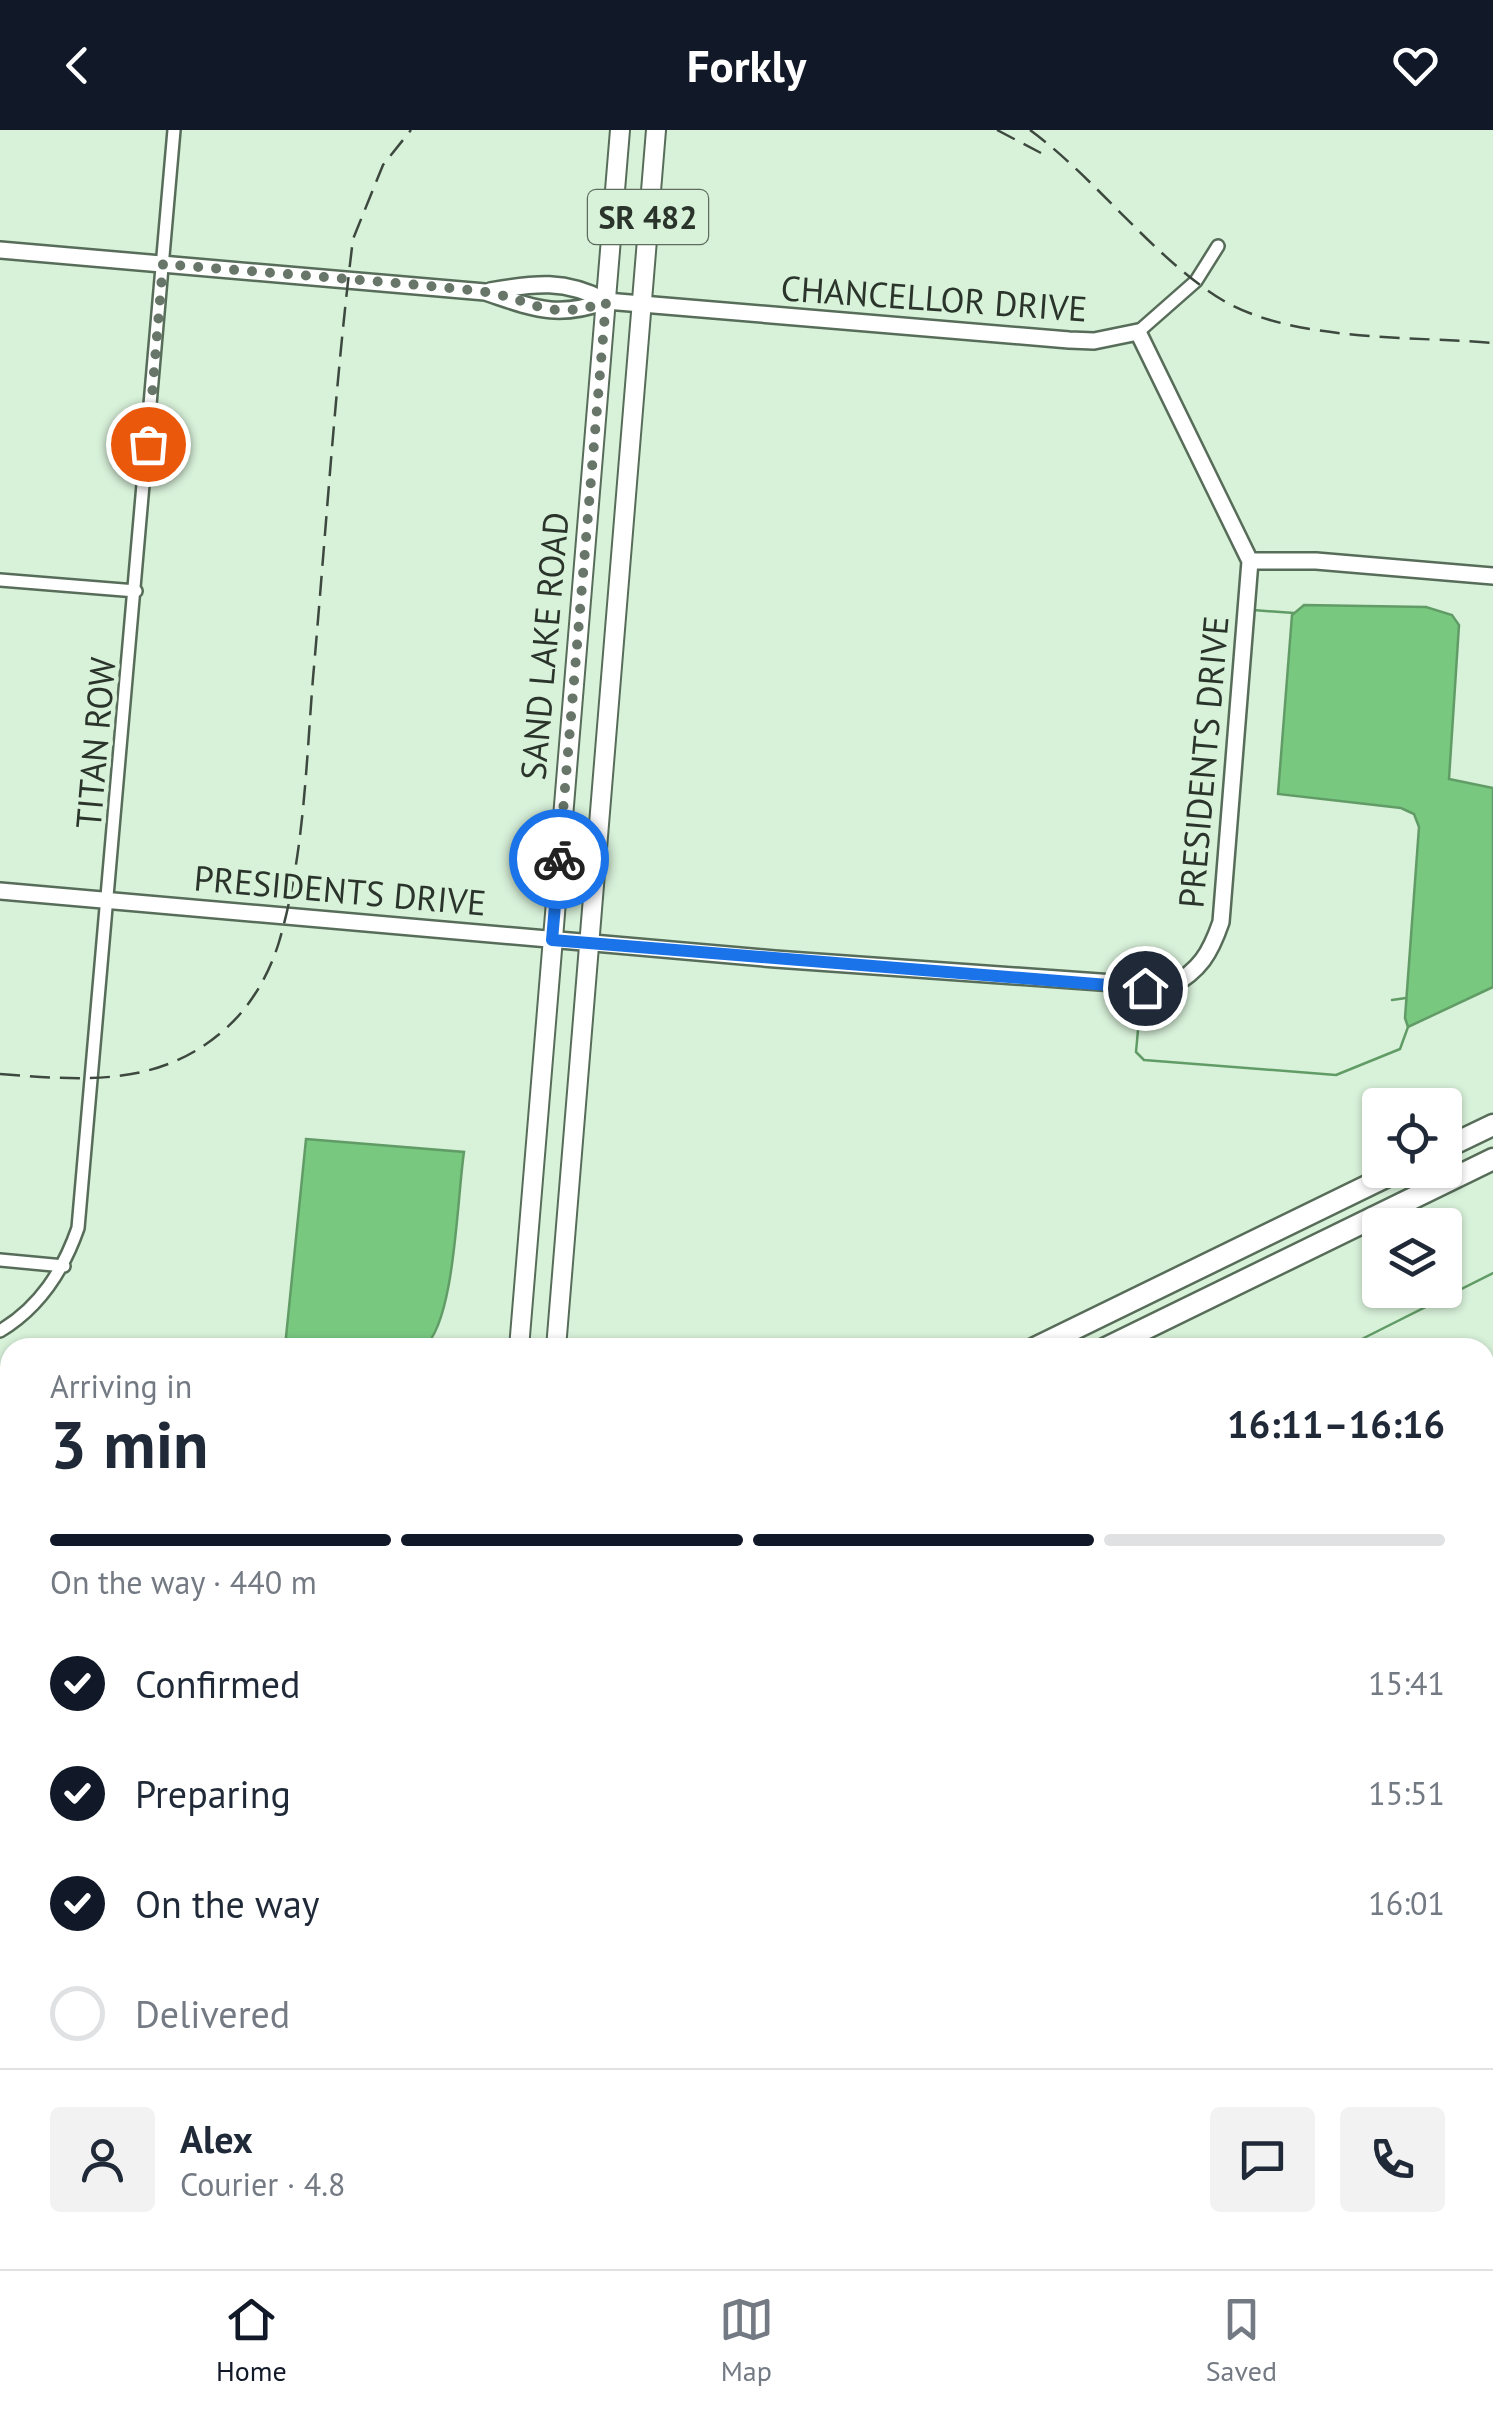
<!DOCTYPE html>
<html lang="en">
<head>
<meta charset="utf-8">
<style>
	body { margin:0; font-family:"PT Sans",sans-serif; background:#f2f2f3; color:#1f2937; height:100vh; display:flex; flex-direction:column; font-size:38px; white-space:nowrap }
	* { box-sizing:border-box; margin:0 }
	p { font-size:32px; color:#747a83 }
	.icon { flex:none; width:55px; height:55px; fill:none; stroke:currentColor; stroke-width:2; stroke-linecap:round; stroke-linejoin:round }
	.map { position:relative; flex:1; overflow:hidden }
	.side { position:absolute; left:0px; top:1208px; width:1495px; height:932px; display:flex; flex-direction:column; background:#fff; border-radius:30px 30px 0 0; box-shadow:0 2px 8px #0004 }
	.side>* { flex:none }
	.tools { position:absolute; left:1362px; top:958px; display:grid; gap:20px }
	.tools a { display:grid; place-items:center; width:100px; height:100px; border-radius:10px; background:#fff; box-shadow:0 2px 8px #0004; font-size:50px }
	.pin { position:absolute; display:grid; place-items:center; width:85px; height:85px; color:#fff; margin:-42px; border:5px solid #fff; border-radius:50%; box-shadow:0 2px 10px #0007 }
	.courier { position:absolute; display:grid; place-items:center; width:100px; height:100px; margin:-50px; border:8px solid #1a73e8; border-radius:50%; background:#fff; color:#222; box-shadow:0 2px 12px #0007 }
	.summary em { font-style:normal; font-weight:700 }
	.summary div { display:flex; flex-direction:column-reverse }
	.summary { display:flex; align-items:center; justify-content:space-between; height:170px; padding:0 50px }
	h1 { font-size:65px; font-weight:700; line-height:75px }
	.bar { display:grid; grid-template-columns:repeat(4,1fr); gap:15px 10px; align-content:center; height:120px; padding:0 50px }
	.bar i { height:12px; border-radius:8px; background:#e0e1e3 }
	.bar .selected { background:#111827 }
	.bar p { grid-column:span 4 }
	.line { display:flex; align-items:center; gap:25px; padding:0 50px; border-top:2px solid #e0e1e3 }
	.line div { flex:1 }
	.round { display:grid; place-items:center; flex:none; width:105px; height:105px; border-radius:10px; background:#f2f2f3 }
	ol { padding:0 50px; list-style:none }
	li { display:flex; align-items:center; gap:30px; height:110px }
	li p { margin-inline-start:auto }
	li .icon { padding:10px; border-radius:50%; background:#111827; color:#fff; stroke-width:4 }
	li:last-child { color:#747a83 }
	li i { width:55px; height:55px; border:5px solid #e0e1e3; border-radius:50% }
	header { display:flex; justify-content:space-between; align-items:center; height:130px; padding:0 50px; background:#111827; color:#fff; font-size:45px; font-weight:700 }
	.menu { display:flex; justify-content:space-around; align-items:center; height:140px; border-top:2px solid #e0e1e3; background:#fff; font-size:28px; color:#747a83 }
	.menu a { display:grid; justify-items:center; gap:5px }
	.menu .selected { color:#111827 }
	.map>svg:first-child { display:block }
</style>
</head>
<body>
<header><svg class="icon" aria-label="back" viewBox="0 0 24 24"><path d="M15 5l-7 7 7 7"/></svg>Forkly<svg class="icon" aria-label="heart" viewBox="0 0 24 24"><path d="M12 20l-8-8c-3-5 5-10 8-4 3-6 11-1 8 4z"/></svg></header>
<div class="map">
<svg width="1493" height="2139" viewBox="0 0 1493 2139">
	<rect width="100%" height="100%" fill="#d8f1d9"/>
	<!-- green -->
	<path fill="#9ceba2" d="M1485 1616 1493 1619V2139H1302L1288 2130H1485Z"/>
	<!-- water -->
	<path fill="#78c880" stroke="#619c66" stroke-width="2.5" d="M1304 475 1426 477 1452 485 1459 495 1449 649 1493 658V857L1408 897 1405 888 1419 697 1414 684 1401 678 1278 664 1292 485Z
		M306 1009 464 1022C457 1068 455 1192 424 1217H285Z
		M10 1398V1551L0 1560V1409Z"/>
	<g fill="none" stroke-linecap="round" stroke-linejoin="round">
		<!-- stream -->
		<path stroke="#619c66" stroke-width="2.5" d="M1253 480 1294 483
			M1392 870 1406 868
			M1140 878 1136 922 1144 930 1336 945 1400 919 1408 897
			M1344 1218 1493 1143"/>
		<defs>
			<path id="street" d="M1138 202 1196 151 1218 116
				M0 450 136 461
				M0 1130 64 1136
				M0 1201C40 1177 63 1141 78 1098L174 0"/>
			<path id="secondary" d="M0 120 485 162C534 178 556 189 606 171L1069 210 1094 211 1138 202 1250 431 1221 792C1210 824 1200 840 1170 857L775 829 0 761
				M490 161C535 153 565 149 606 171
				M1250 431H1316L1493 446
				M1485 1475 1493 1479
				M1485 1502 1493 1506
				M1203 2130 1215 2139
				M1243 2130 1258 2139"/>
			<path id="primary" d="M519 1218 620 0
				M556 1218 656 0
				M449 2139 450 2130
				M486 2139V2130"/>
			<path id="highway" d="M1445 1018 1493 995
				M1035 1218 1400 1040
				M1106 1218 1493 1029
				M0 1782 10 1775
				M0 1818 10 1811"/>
		</defs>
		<!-- street casing -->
		<use href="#street" stroke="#576d59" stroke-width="16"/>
		<!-- secondary casing -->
		<use href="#secondary" stroke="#576d59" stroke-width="20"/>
		<!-- primary casing -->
		<use href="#primary" stroke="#576d59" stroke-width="22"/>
		<!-- highway casing -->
		<use href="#highway" stroke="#576d59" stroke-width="25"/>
		<!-- street -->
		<use href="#street" stroke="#fff" stroke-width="11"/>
		<!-- secondary -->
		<use href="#secondary" stroke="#fff" stroke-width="15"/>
		<!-- primary -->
		<use href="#primary" stroke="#fff" stroke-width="18"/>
		<!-- highway -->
		<use href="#highway" stroke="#fff" stroke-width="20"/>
		<!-- rail -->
		<path stroke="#3d493e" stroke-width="2.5" stroke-dasharray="20 10" stroke-linecap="butt" d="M997 0 1041 23
			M1030 0C1097 49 1155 130 1224 171 1295 212 1412 206 1493 213
			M0 944C81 950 157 958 223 901 250 878 269 845 279 812 304 727 306 636 313 548 326 402 335 255 353 109L383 35 411 0"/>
	</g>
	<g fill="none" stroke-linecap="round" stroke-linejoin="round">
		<!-- done -->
		<path stroke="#677668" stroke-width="10" stroke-dasharray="0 18" d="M148 314 163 134C268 143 374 150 479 161 534 168 545 193 606 172L559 729"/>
		<!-- route -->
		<path stroke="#1a73e8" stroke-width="12" d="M559 729 552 810 1145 858"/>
	</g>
	<g text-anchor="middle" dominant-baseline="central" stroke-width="9" stroke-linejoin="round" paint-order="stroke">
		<!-- shield labels -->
		<rect fill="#d8f1d9" stroke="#5e6d5f" stroke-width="2.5" x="588" y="60" width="120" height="54" rx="8"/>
		<g font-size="32" font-weight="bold" fill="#2a342b">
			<text x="648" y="87">SR 482</text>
		</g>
		<!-- street labels -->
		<g font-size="35" fill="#2a342b" stroke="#d8f1d9">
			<text transform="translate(934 168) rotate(4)">CHANCELLOR DRIVE</text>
			<text transform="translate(544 516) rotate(-85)">SAND LAKE ROAD</text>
			<text transform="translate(95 613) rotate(-85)">TITAN ROW</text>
			<text transform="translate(1203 632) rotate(-85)">PRESIDENTS DRIVE</text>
			<text transform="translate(340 760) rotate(5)">PRESIDENTS DRIVE</text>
		</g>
	</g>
</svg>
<div class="tools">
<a><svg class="icon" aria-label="locate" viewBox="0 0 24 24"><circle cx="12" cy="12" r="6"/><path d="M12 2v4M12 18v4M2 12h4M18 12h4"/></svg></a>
<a><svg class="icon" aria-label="layers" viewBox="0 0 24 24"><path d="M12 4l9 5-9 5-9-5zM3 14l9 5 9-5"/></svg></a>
</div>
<div class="pin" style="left:148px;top:314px;background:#ea580c"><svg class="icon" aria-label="bag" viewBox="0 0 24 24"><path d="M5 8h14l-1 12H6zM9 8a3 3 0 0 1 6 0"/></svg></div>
<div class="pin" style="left:1145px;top:858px;background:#1f2937"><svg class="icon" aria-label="home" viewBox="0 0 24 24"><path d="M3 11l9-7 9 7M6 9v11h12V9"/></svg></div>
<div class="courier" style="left:559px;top:729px"><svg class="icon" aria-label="bike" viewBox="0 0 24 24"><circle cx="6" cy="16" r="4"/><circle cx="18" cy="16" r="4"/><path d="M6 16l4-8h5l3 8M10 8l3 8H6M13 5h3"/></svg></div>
<section class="side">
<div class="summary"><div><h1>3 min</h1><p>Arriving in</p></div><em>16:11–16:16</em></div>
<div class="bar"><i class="selected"></i><i class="selected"></i><i class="selected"></i><i></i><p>On the way · 440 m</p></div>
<ol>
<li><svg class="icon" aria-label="check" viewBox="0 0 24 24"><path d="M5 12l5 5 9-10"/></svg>Confirmed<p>15:41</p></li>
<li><svg class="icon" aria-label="check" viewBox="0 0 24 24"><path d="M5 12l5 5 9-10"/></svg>Preparing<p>15:51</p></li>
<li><svg class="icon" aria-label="check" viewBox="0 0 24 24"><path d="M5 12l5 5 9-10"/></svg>On the way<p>16:01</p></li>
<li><i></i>Delivered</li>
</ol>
<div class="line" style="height:180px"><a class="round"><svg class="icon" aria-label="person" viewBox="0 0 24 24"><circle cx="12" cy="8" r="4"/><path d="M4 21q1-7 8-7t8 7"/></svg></a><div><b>Alex</b><p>Courier · 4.8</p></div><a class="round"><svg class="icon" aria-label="chat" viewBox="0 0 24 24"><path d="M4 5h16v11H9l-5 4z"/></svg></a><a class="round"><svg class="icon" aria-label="phone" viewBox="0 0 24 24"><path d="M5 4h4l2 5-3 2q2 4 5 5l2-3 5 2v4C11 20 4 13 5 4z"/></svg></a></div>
</section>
</div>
<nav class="menu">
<a class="selected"><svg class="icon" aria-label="home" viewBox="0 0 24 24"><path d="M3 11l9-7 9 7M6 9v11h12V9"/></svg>Home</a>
<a><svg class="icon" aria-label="map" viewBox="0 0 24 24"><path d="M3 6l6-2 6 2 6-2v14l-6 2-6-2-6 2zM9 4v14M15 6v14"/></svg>Map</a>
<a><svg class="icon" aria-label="saved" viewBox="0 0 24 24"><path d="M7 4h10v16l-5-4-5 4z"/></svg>Saved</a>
</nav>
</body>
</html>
